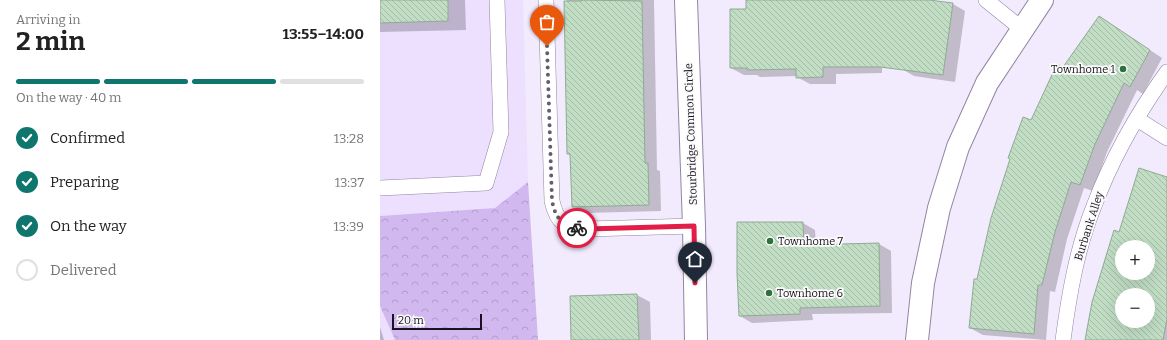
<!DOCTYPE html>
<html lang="en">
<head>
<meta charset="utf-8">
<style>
	body { margin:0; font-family:Bitter,serif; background:#f2f2f2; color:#222; height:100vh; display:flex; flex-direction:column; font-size:15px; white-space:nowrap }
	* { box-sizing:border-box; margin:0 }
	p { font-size:13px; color:#767676 }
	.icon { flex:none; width:22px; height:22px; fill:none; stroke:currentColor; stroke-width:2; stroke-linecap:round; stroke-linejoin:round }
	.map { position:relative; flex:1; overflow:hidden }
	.details { display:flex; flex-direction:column; background:#fff; width:380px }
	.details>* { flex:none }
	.fabs { position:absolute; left:735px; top:240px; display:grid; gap:8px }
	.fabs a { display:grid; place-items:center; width:40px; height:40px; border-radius:50%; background:#fff; box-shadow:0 4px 16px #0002; font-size:20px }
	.scale { position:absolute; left:12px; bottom:10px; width:90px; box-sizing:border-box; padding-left:4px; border:2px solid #18131e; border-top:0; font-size:11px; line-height:14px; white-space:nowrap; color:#18131e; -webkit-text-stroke:3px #fbfbfb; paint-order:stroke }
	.pin { position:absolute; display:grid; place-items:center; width:34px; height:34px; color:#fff; margin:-41px -17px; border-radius:50% 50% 50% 0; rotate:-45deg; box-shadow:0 0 4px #0007 }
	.pin .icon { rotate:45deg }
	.courier { position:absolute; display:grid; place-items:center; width:40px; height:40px; margin:-20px; border:3px solid #e11d48; border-radius:50%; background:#fff; color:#222; box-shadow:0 1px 5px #0007 }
	.overview em { font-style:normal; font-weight:700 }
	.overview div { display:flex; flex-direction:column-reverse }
	.overview { display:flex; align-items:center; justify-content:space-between; height:68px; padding:0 16px }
	h1 { font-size:26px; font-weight:700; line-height:30px }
	.bar { display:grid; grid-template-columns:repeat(4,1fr); gap:6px 4px; align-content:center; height:48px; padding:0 16px }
	.bar i { height:5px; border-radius:3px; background:#e0e0e0 }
	.bar .current { background:#0f766e }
	.bar p { grid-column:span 4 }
	ol { padding:0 16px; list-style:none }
	li { display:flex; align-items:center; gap:12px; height:44px }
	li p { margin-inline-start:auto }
	li .icon { padding:4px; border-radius:50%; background:#0f766e; color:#fff; stroke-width:4 }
	li:last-child { color:#767676 }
	li i { width:22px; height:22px; border:2px solid #e0e0e0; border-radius:50% }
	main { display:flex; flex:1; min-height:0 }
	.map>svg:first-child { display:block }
</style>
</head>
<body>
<main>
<section class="details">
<div class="overview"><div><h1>2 min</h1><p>Arriving in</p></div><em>13:55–14:00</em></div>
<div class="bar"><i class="current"></i><i class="current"></i><i class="current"></i><i></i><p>On the way · 40 m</p></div>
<ol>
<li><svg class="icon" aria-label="check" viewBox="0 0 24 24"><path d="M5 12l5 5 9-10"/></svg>Confirmed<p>13:28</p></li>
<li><svg class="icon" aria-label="check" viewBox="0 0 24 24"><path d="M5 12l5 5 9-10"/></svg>Preparing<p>13:37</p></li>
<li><svg class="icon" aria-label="check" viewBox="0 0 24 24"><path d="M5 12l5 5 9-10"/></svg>On the way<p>13:39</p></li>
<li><i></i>Delivered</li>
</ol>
</section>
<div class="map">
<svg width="787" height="340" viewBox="0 0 787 340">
	<defs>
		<pattern id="forest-crowns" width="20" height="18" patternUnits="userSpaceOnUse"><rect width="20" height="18" fill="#d1b8ee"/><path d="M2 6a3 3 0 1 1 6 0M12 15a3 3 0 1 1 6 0" fill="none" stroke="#b39dcc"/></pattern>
		<pattern id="building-back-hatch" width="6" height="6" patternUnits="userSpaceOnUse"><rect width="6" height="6" fill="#c1ddc4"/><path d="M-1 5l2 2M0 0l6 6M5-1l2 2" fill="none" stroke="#a5bda8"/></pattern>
	</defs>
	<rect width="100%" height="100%" fill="#f2eafd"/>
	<!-- built -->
	<path fill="#eddffe" d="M0 0H143L148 182 115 209 0 216Z
		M0 306 15 340H0Z"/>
	<!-- forest -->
	<path fill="url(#forest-crowns)" d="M148 182 158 340H15L0 306V216L115 208Z"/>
	<!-- shadow -->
	<path fill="#0003" fill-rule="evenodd" d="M0 0H85L86 30 0 32Z
		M187 0H274L277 170 280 171 281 211 205 213 193 206 192 156 188 154Z
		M393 0H493L502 5V73L456 74V84H430L417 77V76L380 77 377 75H364L351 68 367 10Z
		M532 0H542L573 4 585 11 575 82 534 76 522 69Z
		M720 17 782 58 763 94 757 90 727 152 713 191 704 188 687 239 675 292 670 291 666 340 603 335 590 328 598 280 651 121 683 68Z
		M787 178V340H706L740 233ZM742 247H768V273H742ZM742 295H768V321H742Z
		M423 223 435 230 436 245 499 244 511 251 512 313 432 314 433 320 372 323 360 316Z
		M257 295 270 302 271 340H192L191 297Z
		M0 327 4 340H0Z"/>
	<!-- building -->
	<path fill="url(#building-back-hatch)" stroke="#8fab93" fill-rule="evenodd" d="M0 0H68V21L0 23Z
		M202 0 262 1 265 163H268L269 205 192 207 190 154H187L184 1H202Z
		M366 0H549L573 3 563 75 500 67H443V77L416 78V69L367 70V68H350V9H366Z
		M719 16 770 50 750 87 744 83 715 144 700 185 691 182 675 232 662 285H658L654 334 589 328 594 279H597L611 218 630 159 628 158 643 117 651 120 677 64 683 67Z
		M759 168 787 177V319L783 340H705L712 302 734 230 739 232ZM742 247H768V273H742ZM742 295H768V321H742Z
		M357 222H423L424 245 499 243 500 306 420 308V314L359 316 357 273Z
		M257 294 259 340H191L190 296Z"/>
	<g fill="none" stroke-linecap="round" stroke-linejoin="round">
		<defs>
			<path id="lane" d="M166 0 172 201C177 223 184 227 207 229L314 226
				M606 0 642 29
				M757 119 787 138
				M0 188 106 183 121 132 117 0
				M683 340C689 295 697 248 714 206 732 158 757 114 787 72"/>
			<path id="street" d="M306 0 314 226 316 340
				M537 340 543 283 559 208 578 147 607 83 662 0"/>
		</defs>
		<!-- lane casing -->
		<use href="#lane" stroke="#9385a2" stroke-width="16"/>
		<!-- street casing -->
		<use href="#street" stroke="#9385a2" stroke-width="24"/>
		<!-- lane -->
		<use href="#lane" stroke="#fff" stroke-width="15"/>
		<!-- street -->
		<use href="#street" stroke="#fff" stroke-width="22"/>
	</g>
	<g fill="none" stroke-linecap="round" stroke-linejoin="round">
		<!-- done -->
		<path stroke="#645e6c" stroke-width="4" stroke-dasharray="0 7.2" d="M167 46 172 201C175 215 180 226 197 228"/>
		<!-- route -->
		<path stroke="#e11d48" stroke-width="5" d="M197 228 207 229 314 226 315 283"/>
	</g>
	<!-- markers -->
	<g fill="#2d723d" stroke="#fbfbfb" stroke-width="1.5">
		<circle cx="743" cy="69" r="4"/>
		<circle cx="390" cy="241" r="4"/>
		<circle cx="389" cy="293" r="4"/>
	</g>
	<g text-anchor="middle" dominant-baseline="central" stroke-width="3.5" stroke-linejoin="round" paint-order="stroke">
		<!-- poi labels -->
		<g font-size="11" fill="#18131e" stroke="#fbfbfb" text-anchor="start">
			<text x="735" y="69" text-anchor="end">Townhome 1</text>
			<text x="398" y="241">Townhome 7</text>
			<text x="397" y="293">Townhome 6</text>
		</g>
		<!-- street labels -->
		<g font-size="11" fill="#18131e" stroke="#fbfbfb">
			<text transform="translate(311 134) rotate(-92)">Stourbridge Common Circle</text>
			<text transform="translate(709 226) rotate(-72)">Burbank Alley</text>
		</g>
	</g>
</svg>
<div class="fabs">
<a>+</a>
<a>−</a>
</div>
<div class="scale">20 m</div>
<div class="pin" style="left:167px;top:46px;background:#ea580c"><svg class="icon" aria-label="bag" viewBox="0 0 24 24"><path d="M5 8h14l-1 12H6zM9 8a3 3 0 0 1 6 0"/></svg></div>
<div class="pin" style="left:315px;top:283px;background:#1f2937"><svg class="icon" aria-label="home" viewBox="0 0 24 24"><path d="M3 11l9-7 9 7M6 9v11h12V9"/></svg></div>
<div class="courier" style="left:197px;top:228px"><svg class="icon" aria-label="bike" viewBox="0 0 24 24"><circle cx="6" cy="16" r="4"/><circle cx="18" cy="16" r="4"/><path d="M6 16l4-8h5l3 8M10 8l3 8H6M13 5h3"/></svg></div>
</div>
</main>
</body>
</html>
